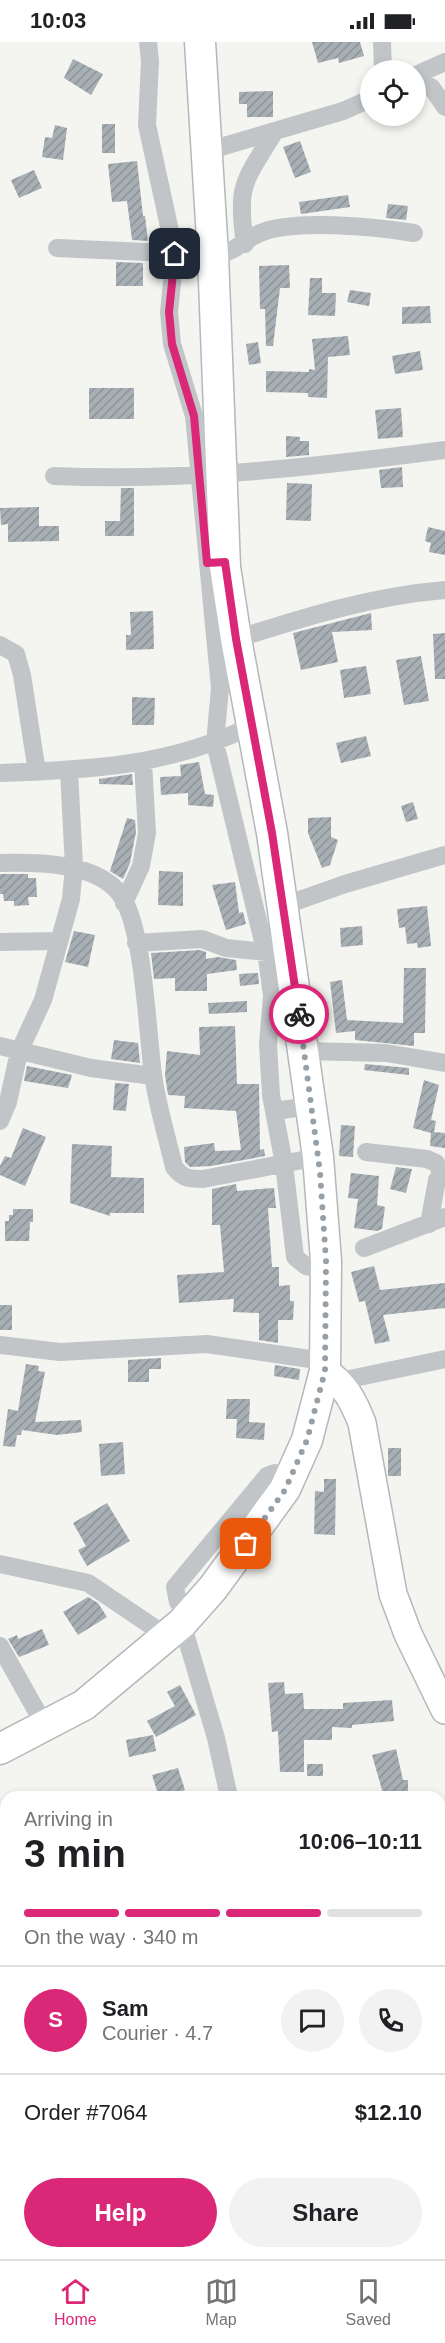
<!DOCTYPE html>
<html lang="en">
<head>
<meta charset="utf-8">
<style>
	body { margin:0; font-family:Arial,sans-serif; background:#f2f2f2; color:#202124; height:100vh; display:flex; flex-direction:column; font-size:22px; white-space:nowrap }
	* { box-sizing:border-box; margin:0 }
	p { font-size:20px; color:#757577 }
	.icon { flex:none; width:33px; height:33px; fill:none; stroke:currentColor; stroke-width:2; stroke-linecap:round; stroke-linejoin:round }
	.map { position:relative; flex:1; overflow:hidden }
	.drawer { position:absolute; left:0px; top:1749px; width:446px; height:468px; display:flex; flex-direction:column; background:#fff; border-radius:18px 18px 0 0; box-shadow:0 3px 9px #0003 }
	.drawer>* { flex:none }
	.controls { position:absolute; left:360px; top:18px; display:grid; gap:12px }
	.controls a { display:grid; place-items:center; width:66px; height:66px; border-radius:50%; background:#fff; box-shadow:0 3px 9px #0003; font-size:30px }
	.pin { position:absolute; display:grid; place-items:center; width:51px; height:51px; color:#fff; margin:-26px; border-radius:12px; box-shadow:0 3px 9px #0006 }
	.courier { position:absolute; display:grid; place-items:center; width:60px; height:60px; margin:-30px; border:4px solid #db2777; border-radius:50%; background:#fff; color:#222; box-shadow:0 2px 8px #0007 }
	.headline em { font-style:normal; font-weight:700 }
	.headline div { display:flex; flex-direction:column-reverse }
	.headline { display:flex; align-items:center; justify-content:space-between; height:102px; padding:0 24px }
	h1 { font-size:39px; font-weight:700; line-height:45px }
	.bar { display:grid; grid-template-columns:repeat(4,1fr); gap:9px 6px; align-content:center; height:72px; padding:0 24px }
	.bar i { height:8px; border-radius:4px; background:#e0e0e0 }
	.bar .current { background:#db2777 }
	.bar p { grid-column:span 4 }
	.line { display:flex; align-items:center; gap:15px; padding:0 24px; border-top:2px solid #e0e0e0 }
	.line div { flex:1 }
	.round { display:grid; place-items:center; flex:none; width:63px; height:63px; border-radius:32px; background:#f2f2f2 }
	.primary-button { display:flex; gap:12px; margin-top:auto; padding:12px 24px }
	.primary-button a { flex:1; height:69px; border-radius:36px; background:#db2777; color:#fff; font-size:24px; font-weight:700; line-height:69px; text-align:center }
	.primary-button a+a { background:#f2f2f2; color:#202124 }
	.status { display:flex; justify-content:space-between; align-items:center; height:42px; padding:0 30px; background:#fff; direction:ltr }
	.status svg { height:16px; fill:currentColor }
	.menu { display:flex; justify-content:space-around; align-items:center; height:84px; border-top:2px solid #e0e0e0; background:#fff; font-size:16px; color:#757577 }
	.menu a { display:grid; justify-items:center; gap:3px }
	.menu .current { color:#db2777 }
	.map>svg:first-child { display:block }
</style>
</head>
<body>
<div class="status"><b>10:03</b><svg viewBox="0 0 49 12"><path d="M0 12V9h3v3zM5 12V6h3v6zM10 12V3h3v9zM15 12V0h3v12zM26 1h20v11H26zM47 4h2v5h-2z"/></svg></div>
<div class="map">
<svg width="445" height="2217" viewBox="0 0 445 2217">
	<defs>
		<pattern id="building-hatch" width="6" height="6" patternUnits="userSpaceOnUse" patternTransform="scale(1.5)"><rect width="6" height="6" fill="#a7afb4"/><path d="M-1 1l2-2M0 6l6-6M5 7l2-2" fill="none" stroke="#8c9398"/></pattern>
	</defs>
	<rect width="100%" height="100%" fill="#f4f4f0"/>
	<!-- building -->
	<path fill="url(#building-hatch)" d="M312 0H360L364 14 339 21 338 16 318 21Z
		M73 17 103 32 91 53 64 36Z
		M273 49V75H247V62H239V50Z
		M102 82H115V111H102Z
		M55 83 67 86 63 118 42 115 45 95 52 96Z
		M300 99 311 130 295 136 283 105Z
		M137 119 143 174H145L148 199 132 198 127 159 112 160 108 122Z
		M34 128 42 146 19 156 11 138Z
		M348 153 350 165 301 172 299 160Z
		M388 162 408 164 406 178 386 176Z
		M116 220 143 221V244H116Z
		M289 223 290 246H280L273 304H266L265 267H260L259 224Z
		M310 236H322V251H336L335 274 308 273Z
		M350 248 371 251 369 264 347 260Z
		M430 264 431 281 402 282V265Z
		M348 294 350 313 328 315 327 356 308 355V351L266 350V329L309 330V327L315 328 312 297Z
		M258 300 261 321 249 323 246 302Z
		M420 309 423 328 395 332 392 314Z
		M89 346H134V377H89Z
		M401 366 403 395 378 397 375 368Z
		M286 394 300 395V399H309V413L286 415Z
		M402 425 403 445 381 446 379 428Z
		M287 441 312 442 311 479 286 478Z
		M121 446H134V494H105V479H120Z
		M39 465V484H59V499L8 500V482L1 483 0 466Z
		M428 485 445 489V513L429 510 431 501 425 499Z
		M153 569 154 607 126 608V593H131L130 570Z
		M371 571 372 588 332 590 338 620 301 628 293 591Z
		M445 591V637H435L433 592Z
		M421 614 429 659 404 663 396 618Z
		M366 624 371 652 344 656 340 628Z
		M132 655 155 656 154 683H132Z
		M366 694 371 714 341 721 336 701Z
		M199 720 205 752 214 753 213 765 188 763V751L161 753 160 735 181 734 180 723Z
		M132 732 133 743 99 742V737Z
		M413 760 418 777 406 780 401 764Z
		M331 775V795L338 798 330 823 322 826 308 791V776Z
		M127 776 135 778 136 790 130 821 123 837 110 829Z
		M159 829 183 830V864L158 863Z
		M0 832H28V836H36L37 855H28L29 863 14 864V859H4L3 852H0Z
		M235 840 239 871 243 870 246 882 226 888 212 843Z
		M427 864 431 904 418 906 417 901 407 902 405 885 399 886 397 867Z
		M362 884 363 903 341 905 340 886Z
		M74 889 95 893 88 925 65 920Z
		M200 908 206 910V917L218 915 236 918 237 928 207 932V949H175V936L154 937 151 911Z
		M404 926H426L425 991H414V1004L355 998V989L336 991 330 940 342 938 347 978 403 981Z
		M258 931 259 942 240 944 239 932Z
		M247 959V970L209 972 208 961Z
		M235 984 237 1042H259L260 1108 264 1107 265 1114 211 1124 190 1125 185 1120 184 1105 214 1101 215 1109 241 1108 236 1069 184 1066 185 1054 168 1053 165 1033 167 1009 200 1013 199 985Z
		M114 998 138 1001 140 1021 111 1017Z
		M365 1022 409 1026V1033L364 1028Z
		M27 1024 72 1033 68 1046 24 1039Z
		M424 1038 439 1043 431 1078 436 1079 434 1090 445 1091V1106L430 1104 431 1091 413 1086Z
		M115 1041 129 1042 126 1069 113 1068Z
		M341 1083 355 1084 353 1115 339 1114Z
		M23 1086 46 1095 25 1144 0 1133V1124L5 1114 11 1116Z
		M72 1102 112 1104 111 1135 144 1136V1171H110V1174L70 1161Z
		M396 1125 412 1127 406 1151 390 1147Z
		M351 1131 379 1134 377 1163 385 1165 382 1187 377 1189 354 1186 358 1157 348 1156Z
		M236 1142 237 1149 274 1146 276 1166H268L272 1225H279V1244L290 1243V1259H294L293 1278H278V1301L259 1298V1271L233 1270 234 1257 179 1261 177 1233 224 1230 220 1183H212V1147Z
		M13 1167H33V1180H30L29 1199H5V1179H9V1173H13Z
		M374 1224 380 1248 445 1241V1266L383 1273 390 1299 375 1302 365 1259 359 1260 351 1230Z
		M0 1263H12V1288H0Z
		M161 1316V1327H149V1340H128V1318Z
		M26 1322 39 1324 38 1329 45 1330 35 1380 81 1378 82 1390 57 1393 22 1388 21 1393H17L15 1405 3 1404 8 1367 18 1369Z
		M275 1323 300 1327 299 1338 274 1334Z
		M227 1357H250L249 1380 265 1381 264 1398 236 1396 237 1377H226Z
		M123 1400 125 1432 101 1434 99 1402Z
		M388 1406H401V1434H388Z
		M324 1437H336L335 1493 314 1492 315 1449 324 1450Z
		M107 1461 130 1499 87 1524 78 1508 86 1504 73 1481Z
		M88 1555 98 1561 107 1575 78 1593 63 1570Z
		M42 1587 49 1603 19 1615 8 1597 17 1593 18 1597Z
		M284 1640 285 1652 303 1651 304 1667H343V1661L392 1658 394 1679 352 1683V1686L332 1685V1698H304V1730H280L278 1689 272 1690 268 1641Z
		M180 1643 196 1673 156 1695 147 1679 175 1664 167 1650Z
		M153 1693 156 1709 129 1715 126 1698Z
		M396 1707 403 1738H408V1755H384L372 1713Z
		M307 1722H323V1734H307Z
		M178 1726 185 1748 179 1750 181 1755H159L152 1733Z"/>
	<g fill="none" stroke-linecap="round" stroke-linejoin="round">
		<defs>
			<path id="secondary" d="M325 1329C345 1343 353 1358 362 1381L393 1552 408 1592 445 1668"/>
			<path id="primary" d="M0 1707 84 1663 182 1581 213 1546 285 1447 307 1398 325 1329 326 1219 318 1115 272 791 236 597 225 525 213 213 200 0"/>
		</defs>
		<!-- secondary casing -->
		<use href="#secondary" stroke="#b4b8bc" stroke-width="30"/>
		<!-- primary casing -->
		<use href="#primary" stroke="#b4b8bc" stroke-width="33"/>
		<!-- street -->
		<path stroke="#c1c5c8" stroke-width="18" d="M148 0 150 19 147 83 175 212 169 270 172 302 194 374 220 646 215 701 267 916 272 954 268 1002 271 1053 284 1122 295 1215 306 1224 327 1229
			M382 0 383 28
			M416 33 445 20
			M416 36 432 46 445 65
			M207 109 343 69 370 57
			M245 202C236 141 245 139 275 89
			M57 206 213 213C238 210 238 201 258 192 291 176 377 185 414 191
			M54 434C185 440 315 425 445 408
			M236 597C305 575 372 554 445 548
			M0 603 16 612 22 633 37 730
			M0 731C89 728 172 724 253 683
			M0 821C36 820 96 820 120 852 144 884 147 989 153 1032 157 1063 167 1095 174 1125 183 1137 190 1137 203 1137L318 1115
			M124 861 141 824 147 791 143 720
			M283 864 345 842 445 813
			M0 900 59 899
			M136 901 202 897 226 906 276 911
			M0 1004 91 1026 153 1034
			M305 1009 386 1011 445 1021
			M274 1069 311 1064
			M0 1079 8 1060 19 1010 43 958 71 857 74 825 69 728
			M366 1110 427 1117 436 1121 442 1132
			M429 1182 437 1138 445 1131
			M364 1206 445 1175
			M0 1303 60 1310 207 1302 324 1319
			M340 1339 445 1317
			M0 1522 88 1541 165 1593
			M189 1573 178 1560 175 1545 267 1434 275 1431 290 1436
			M182 1581 216 1696 229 1755
			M0 1604 45 1684
			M0 1781 6 1821
			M440 2004 445 2000
			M21 2217V2211
			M133 2217 140 2211"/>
		<!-- secondary -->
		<use href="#secondary" stroke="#fff" stroke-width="27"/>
		<!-- primary -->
		<use href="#primary" stroke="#fff" stroke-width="30"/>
	</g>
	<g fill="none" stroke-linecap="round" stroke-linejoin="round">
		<!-- done -->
		<path stroke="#96a0a8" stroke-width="6" stroke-dasharray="0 10.8" d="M246 1502 285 1448 307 1398 325 1329 326 1219 320 1130 299 972"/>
		<!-- route -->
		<path stroke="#db2777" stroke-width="8" d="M175 212 169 270 172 302 194 374 207 521 225 520 236 597 272 791 299 972"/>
	</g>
</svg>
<div class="controls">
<a><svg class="icon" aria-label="locate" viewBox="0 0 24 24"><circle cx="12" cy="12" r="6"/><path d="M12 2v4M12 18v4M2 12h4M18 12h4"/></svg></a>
</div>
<div class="pin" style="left:246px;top:1502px;background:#ea580c"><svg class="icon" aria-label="bag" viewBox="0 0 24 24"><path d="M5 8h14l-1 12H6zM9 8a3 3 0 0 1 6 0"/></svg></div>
<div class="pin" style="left:175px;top:212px;background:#1f2937"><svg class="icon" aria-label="home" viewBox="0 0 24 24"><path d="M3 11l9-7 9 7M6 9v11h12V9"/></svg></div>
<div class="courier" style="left:299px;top:972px"><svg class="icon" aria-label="bike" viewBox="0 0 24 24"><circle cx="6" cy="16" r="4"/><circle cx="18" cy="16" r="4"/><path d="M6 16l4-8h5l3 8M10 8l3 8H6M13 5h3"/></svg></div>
<section class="drawer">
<div class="headline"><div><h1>3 min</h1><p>Arriving in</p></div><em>10:06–10:11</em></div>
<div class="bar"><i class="current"></i><i class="current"></i><i class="current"></i><i></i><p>On the way · 340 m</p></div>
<div class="line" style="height:108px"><b class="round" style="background:#db2777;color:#fff">S</b><div><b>Sam</b><p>Courier · 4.7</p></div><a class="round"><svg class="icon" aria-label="chat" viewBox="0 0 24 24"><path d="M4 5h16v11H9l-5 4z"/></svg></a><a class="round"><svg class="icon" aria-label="phone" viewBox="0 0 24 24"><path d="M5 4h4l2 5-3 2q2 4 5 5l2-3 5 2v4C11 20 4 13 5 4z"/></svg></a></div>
<div class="line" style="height:78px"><div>Order #7064</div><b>$12.10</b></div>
<div class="primary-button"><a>Help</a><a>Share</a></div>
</section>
</div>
<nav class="menu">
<a class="current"><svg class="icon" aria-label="home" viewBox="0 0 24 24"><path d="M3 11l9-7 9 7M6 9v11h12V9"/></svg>Home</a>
<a><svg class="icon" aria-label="map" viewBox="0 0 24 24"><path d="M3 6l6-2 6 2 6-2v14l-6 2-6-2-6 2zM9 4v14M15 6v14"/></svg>Map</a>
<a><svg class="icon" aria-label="saved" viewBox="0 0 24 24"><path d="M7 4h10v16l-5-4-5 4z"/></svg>Saved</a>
</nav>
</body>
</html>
